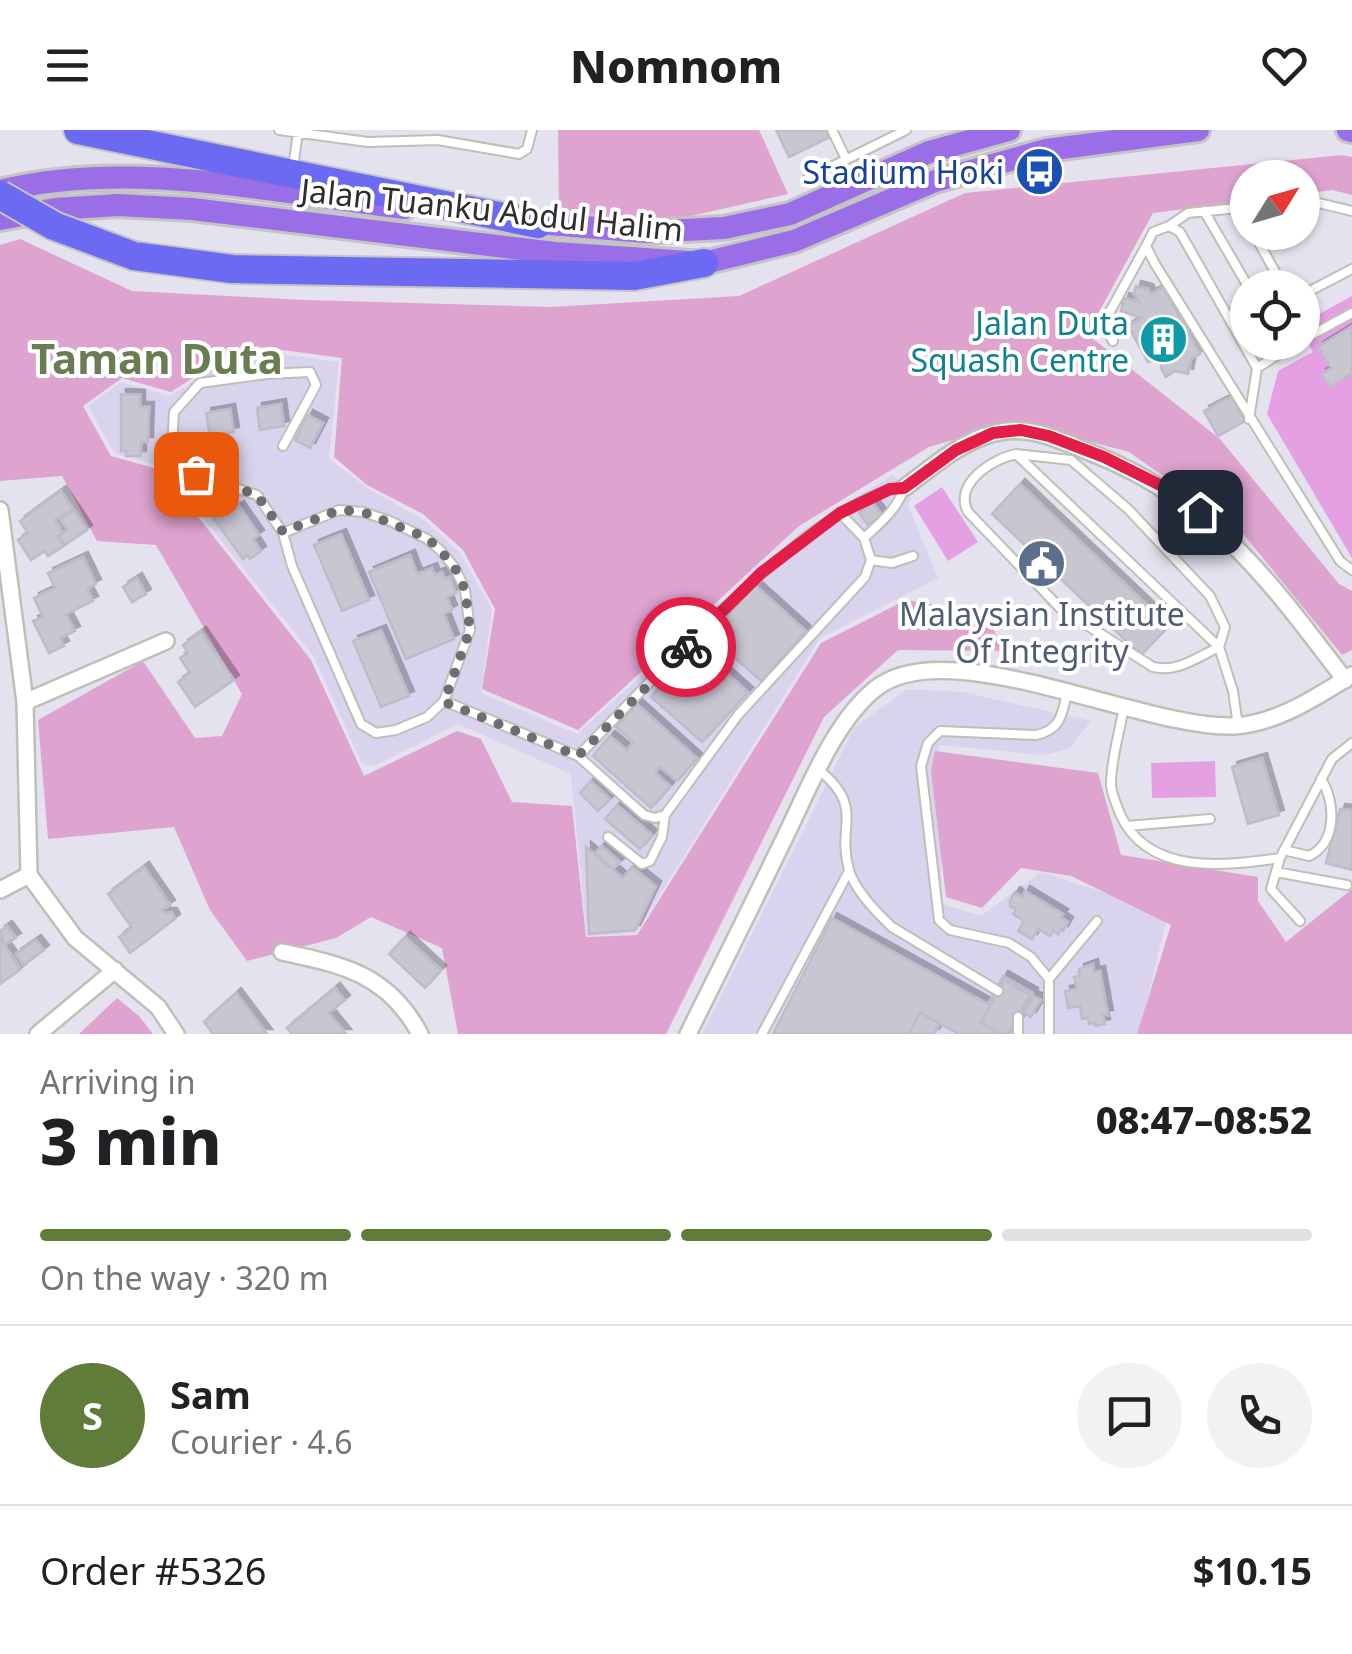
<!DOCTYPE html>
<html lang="en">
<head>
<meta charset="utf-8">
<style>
	body { margin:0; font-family:"Noto Sans",sans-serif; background:#f2f2f2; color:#202124; height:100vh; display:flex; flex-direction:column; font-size:38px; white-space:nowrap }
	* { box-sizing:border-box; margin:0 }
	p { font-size:32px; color:#757577 }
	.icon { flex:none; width:55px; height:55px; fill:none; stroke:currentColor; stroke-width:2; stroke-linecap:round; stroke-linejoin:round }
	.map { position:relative; height:904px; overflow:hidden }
	.drawer { display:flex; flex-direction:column; background:#fff; flex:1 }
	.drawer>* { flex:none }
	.needle { width:65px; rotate:53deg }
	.buttons { position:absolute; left:1230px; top:30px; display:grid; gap:20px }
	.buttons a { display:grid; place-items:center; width:90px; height:90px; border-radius:50%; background:#fff; box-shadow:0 2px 8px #0004; font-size:50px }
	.pin { position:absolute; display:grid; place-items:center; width:85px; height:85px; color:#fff; margin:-42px; border-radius:20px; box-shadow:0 5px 15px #0006 }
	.courier { position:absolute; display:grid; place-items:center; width:100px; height:100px; margin:-50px; border:8px solid #e11d48; border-radius:50%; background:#fff; color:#222; box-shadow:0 2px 12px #0007 }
	.headline em { font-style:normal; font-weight:800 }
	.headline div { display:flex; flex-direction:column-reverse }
	.headline { display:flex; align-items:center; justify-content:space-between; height:170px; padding:0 40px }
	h1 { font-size:65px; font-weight:800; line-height:75px }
	.bar { display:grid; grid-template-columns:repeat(4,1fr); gap:15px 10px; align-content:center; height:120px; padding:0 40px }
	.bar i { height:12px; border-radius:8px; background:#e0e0e0 }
	.bar .on { background:#5f7c38 }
	.bar p { grid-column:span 4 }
	.line { display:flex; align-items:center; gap:25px; padding:0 40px; border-top:2px solid #e0e0e0 }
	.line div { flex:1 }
	.round { display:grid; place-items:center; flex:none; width:105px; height:105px; border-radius:52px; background:#f2f2f2 }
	header { display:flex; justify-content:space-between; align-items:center; height:130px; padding:0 40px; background:#fff; font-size:45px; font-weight:800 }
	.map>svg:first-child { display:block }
</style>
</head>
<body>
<header><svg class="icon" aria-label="menu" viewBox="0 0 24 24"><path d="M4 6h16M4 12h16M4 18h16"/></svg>Nomnom<svg class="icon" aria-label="heart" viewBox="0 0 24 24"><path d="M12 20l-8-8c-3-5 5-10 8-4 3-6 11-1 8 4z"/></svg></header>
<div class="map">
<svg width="1352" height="904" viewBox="0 0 1352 904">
	<defs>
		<filter id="shadow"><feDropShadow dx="5" dy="-5" stdDeviation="0" flood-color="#0004"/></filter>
	</defs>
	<rect width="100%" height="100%" fill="#e4e2ee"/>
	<!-- education -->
	<path fill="#dad3ed" d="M243 219 339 232 329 329 366 357 425 391 459 422 492 479 481 563 577 604 804 399 893 345 911 369 908 375 938 448 820 508 636 803 587 806 571 644 458 594 374 636 362 634 314 527 162 336 115 324 88 276 121 252 170 266Z
		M907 559 963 562 1091 591 1070 618 1044 625 939 615 942 774 981 786 1041 742 1168 783 1139 904H702L854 598Z"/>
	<!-- green -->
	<path fill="#dfa3d0" d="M558 0H759L788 64 664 92 559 81Z
		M1342 25 1352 27V65L1332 60 1303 64 1302 48H1248L1247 71 1153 83 1087 204 1220 309 1339 454 1352 461V520L1342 525 1240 400 1129 322 1016 292 929 317 799 396 578 600 482 559 495 479 463 420 423 384 367 355 334 327 342 228 244 215 171 262 122 248 83 276 111 326 161 340 311 530 364 646 457 601 481 609 512 672 572 676 586 807 637 805 821 513 906 470 985 483 1004 521 898 520 824 587 666 904H458L442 818 371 787 336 808 247 831 210 780 174 697 48 709 38 590 143 531 195 608 222 606 242 564 156 415 97 411 62 346 0 351V115L20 109 132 161 305 170 551 177 739 166 965 63Z
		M935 621 1098 643 1121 725 1258 747V771L1286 812 1352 759V904H1137L1171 795 1071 746 1021 738 982 778 946 767 931 641Z
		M117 868 139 886 153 904H79Z"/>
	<!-- pitch -->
	<path fill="#e5a0e4" d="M1352 166V428L1267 284 1278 241 1313 222 1303 204V193Z
		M942 357 978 412 948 431 914 376Z
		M1215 631 1216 667 1152 668 1151 633Z"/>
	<!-- building -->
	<path fill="#c8c6d1" stroke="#bfbbca" stroke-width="2.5" filter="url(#shadow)" d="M776 0H826L830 7 789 27Z
		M1136 156 1148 159 1151 164 1163 157 1200 224 1191 229 1188 244 1175 241 1166 247 1161 238 1163 226 1161 225 1148 232 1128 196 1142 188 1121 181 1124 168 1139 172 1134 163Z
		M1352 196V243L1330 257 1321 244 1331 238 1318 217Z
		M121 264 140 265V277H149L148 312H141V326H126V321H121Z
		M1231 267 1245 291 1218 306 1204 281Z
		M281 274 284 296 260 300 257 278Z
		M230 279 234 302 210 306 206 283Z
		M308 285 323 293 310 318 295 310Z
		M1020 354 1169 496 1141 525 992 384Z
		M61 361 73 379 55 390 63 403 57 406 64 416 48 426 45 421 31 430 18 410 28 403 20 391Z
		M225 371 232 381 239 376 259 405 253 409 261 421 250 429 247 425 243 429 209 382Z
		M873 373 882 385 868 395 859 383Z
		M74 380 87 400 65 415 59 406 68 400 60 389Z
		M341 404 369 470 342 481 314 415Z
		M410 425 417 444 432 438 435 445 442 442 445 449 450 447 456 463 447 467 452 480 444 484 454 509 406 529 369 442Z
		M83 427 96 454 87 459 93 471 66 484 75 501 60 508 64 516 49 523 33 491 43 487 34 468 55 458 48 443Z
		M137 448 146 464 132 472 123 457Z
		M755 455 806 501 761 551 710 506Z
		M381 500 409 566 381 577 353 511Z
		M201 502 234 550 195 577 178 552 190 543 180 528 188 523 183 515Z
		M696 516 748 562 702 612 651 567Z
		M637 574 697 628 677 651 660 637 655 643 670 656 651 678 593 626 610 606 627 620 633 612 616 597Z
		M1262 628 1279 685 1248 694 1232 637Z
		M591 651 610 669 598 681 580 663Z
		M617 675 652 705 640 719 605 689Z
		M1340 679 1352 680V740L1326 733Z
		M602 716 620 732 613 739 595 723Z
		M586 717 623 748 632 737 656 756 635 800 589 804Z
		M144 737 170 775 162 780 166 783H172L175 789 130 823 119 807 132 798 108 764Z
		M1025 761 1063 784 1061 787 1068 792 1063 801 1061 799 1058 804 1053 801 1050 806 1038 799 1032 809 1018 801 1024 791 1013 784 1016 780 1010 776V770L1015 762 1022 767Z
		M832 788 988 874 1003 846 1033 863 1012 904H959L920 883 909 904H773Z
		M7 796 16 808 4 815 0 801Z
		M405 807 441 840 425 858 389 824Z
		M0 809 21 839 0 854Z
		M36 810 44 820 24 835 16 824Z
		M1093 834 1094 842 1100 841 1108 885H1103L1105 894 1095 896V893L1089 894 1088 888 1082 889 1080 876 1068 878 1065 861 1077 859 1074 847 1080 846 1079 839Z
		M1004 850 1030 865 1008 904H1001L981 893Z
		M335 858 345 870 329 883 346 904H292L287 898Z
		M236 863 267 904H213L204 892Z
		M1033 866 1041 870 1031 887 1024 883Z
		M920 883 940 893 934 904H909Z"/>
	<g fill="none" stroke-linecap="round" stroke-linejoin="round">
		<defs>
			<path id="service" d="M279 0 368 12 438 10 519 24 527 19 532 0
				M832 0 846 29
				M293 38 298 2
				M807 49 906 0
				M1302 69 1352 81
				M1239 78 1248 93
				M1204 81 1249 158
				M1169 96 1188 83 1248 77
				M1253 102 1284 158
				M1302 165 1352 139
				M1302 210 1352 183
				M1113 211 1105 197 1107 187 1146 116
				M1257 238 1298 212
				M1249 289 1257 238 1180 102 1169 96 1153 102 1146 116 1155 134 1340 431 1352 440
				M1016 324 1071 330 1128 379 1210 466 1225 497 1219 517C1198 527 1177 543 1153 537L1060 478 968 382C953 354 992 329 1016 324Z
				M1017 325 1219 517 1233 561 1238 596
				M904 358C897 380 880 393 864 408L871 430 865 447 738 585 665 685 655 688 644 685 578 626C640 564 821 361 904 358Z
				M339 380 363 382 390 391 427 409 440 420 455 438 465 460 470 500 444 571 427 587 396 600 376 603 361 594 292 436 283 403Z
				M840 383 864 408
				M283 403 257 365 196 345 172 317 174 282 200 253 267 244 310 242 316 255 283 316
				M871 430 892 433 913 426
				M444 571 578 626
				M1124 576C1120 601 1111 629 1111 654 1111 664 1117 675 1120 684 1148 746 1224 736 1280 728L1332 629 1352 613
				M818 639C866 678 836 694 849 740 855 760 877 783 892 797L998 861
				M1127 696 1210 689
				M608 707 642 734 650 731 662 707 665 685
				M1284 720 1309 726C1337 713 1336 672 1321 649
				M1280 728 1271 759 1300 791
				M1276 742 1347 755
				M1049 849 1097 791
				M762 904 849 741
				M1018 904V887
				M1049 904V849L1031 827 1009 813 950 800 939 790 921 636 928 613 940 601 1036 605C1060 600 1062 586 1067 563"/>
			<path id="minor" d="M904 358C931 338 961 311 995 303 1027 295 1055 308 1084 320 1209 367 1267 447 1345 550
				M0 380 25 572 29 745 75 808 158 877 176 904
				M25 572 166 511
				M0 760 29 745
				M282 822C343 835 388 844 420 904
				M38 904 115 840
				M688 904C721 838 753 773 785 707 808 660 834 592 875 559 947 500 1143 600 1235 596 1278 593 1316 567 1352 545"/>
			<path id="primary" d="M1348 0 1352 1
				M0 61C131 29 272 62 404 78
				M0 89 55 79 118 75 192 79 555 123 704 133 794 111 935 51 1046 20 1198 0
				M525 92 645 102 724 98 790 84 929 22 1009 0"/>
			<path id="motorway" d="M78 0 538 94
				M134 126 232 139 634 146 704 133"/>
		</defs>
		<!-- service casing -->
		<use href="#service" stroke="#bcc0b5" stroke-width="12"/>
		<!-- minor casing -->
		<use href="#minor" stroke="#bcc0b5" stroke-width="20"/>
		<!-- primary casing -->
		<use href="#primary" stroke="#c4c4c4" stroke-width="28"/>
		<!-- motorway casing -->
		<use href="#motorway" stroke="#c4c4c4" stroke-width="32"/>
		<!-- service -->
		<use href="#service" stroke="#fff" stroke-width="8"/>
		<!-- minor -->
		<use href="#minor" stroke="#fff" stroke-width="15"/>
		<!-- primary -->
		<use href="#primary" stroke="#9a6ee7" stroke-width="22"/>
		<!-- motorway -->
		<use href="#motorway" stroke="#6c69f2" stroke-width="28"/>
		<defs>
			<path id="motorway-bridge" d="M0 65 54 96 134 126"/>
		</defs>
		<!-- motorway-bridge casing -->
		<use href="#motorway-bridge" stroke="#c4c4c4" stroke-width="32" stroke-linecap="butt"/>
		<!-- motorway-bridge -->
		<use href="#motorway-bridge" stroke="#6c69f2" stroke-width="28"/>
	</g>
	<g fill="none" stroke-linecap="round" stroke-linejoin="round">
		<!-- done -->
		<path stroke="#6e6d71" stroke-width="10" stroke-dasharray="0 18" d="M196 344 257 365 283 402 339 380 363 382 427 408 440 420 455 438 465 460 470 500 444 572 578 626 686 517"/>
		<!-- route -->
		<path stroke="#e11d48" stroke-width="12" d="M686 517 761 443 840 383 890 359 904 358 956 320 993 303 1021 300 1049 306 1104 327 1162 356 1200 382"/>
	</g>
	<!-- icons -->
	<defs>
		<symbol id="bus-disc" viewBox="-11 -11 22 22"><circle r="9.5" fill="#1a4fb4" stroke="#fff"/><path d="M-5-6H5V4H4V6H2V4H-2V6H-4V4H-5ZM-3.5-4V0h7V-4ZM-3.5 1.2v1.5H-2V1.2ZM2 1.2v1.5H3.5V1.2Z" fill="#fff"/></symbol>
		<symbol id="building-disc" viewBox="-11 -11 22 22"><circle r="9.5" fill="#0f9aa8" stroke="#fff"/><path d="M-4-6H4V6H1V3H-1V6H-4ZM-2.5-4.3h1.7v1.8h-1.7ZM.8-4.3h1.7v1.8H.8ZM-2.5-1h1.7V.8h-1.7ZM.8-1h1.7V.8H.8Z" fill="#fff"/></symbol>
		<symbol id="civic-disc" viewBox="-11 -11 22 22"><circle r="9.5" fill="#5c6f8a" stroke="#fff"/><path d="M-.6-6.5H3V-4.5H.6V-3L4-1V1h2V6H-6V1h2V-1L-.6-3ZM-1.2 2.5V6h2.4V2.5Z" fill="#fff"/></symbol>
	</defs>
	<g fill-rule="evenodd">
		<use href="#bus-disc" x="1012" y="14" width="55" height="55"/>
		<use href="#building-disc" x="1136" y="182" width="55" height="55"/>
		<use href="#civic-disc" x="1014" y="406" width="55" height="55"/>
	</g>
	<g text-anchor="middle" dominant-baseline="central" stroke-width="8" stroke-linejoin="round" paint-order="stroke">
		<!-- transit labels -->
		<g font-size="32" fill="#164399" stroke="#fff" text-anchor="end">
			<text x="1004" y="41">Stadium Hoki</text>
		</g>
		<!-- street labels -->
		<g font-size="32" fill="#2e2e2e" stroke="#fff">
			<text transform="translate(492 79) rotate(6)">Jalan Tuanku Abdul Halim</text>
		</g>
		<!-- culture labels -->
		<g font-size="32" fill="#0d838f" stroke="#fff" text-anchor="end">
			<text x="1129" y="192">Jalan Duta<tspan x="1129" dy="37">Squash Centre</tspan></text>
		</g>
		<!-- service labels -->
		<g font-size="32" fill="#4e5e75" stroke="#fff">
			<text x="1042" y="483">Malaysian Institute<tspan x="1042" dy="37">Of Integrity</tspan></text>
		</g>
		<!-- district labels -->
		<g font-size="42" font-weight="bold" fill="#6a7c51" stroke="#fff">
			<text x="157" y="227">Taman Duta</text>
		</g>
	</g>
</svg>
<div class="buttons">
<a><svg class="needle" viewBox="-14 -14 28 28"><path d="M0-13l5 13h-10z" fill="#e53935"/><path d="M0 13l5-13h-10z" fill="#757577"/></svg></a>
<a><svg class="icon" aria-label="locate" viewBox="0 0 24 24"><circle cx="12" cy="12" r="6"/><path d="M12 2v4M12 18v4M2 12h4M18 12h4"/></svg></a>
</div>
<div class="pin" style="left:196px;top:344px;background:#ea580c"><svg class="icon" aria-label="bag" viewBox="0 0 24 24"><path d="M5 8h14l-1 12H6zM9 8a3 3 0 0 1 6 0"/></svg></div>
<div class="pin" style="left:1200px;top:382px;background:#1f2937"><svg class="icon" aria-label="home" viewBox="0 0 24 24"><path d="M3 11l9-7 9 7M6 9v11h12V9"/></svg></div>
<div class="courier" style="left:686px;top:517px"><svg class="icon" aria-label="bike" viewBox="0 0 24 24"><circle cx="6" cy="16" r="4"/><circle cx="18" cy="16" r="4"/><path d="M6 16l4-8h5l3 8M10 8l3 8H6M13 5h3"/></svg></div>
</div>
<section class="drawer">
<div class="headline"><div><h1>3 min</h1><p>Arriving in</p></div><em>08:47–08:52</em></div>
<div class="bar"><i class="on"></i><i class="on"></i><i class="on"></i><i></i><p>On the way · 320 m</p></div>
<div class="line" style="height:180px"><b class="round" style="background:#5f7c38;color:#fff">S</b><div><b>Sam</b><p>Courier · 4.6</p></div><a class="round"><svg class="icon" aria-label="chat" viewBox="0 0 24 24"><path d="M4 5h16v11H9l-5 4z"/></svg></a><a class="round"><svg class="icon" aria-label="phone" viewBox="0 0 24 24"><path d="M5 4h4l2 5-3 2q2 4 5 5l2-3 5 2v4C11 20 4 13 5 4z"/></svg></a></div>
<div class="line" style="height:130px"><div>Order #5326</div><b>$10.15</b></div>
</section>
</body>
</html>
